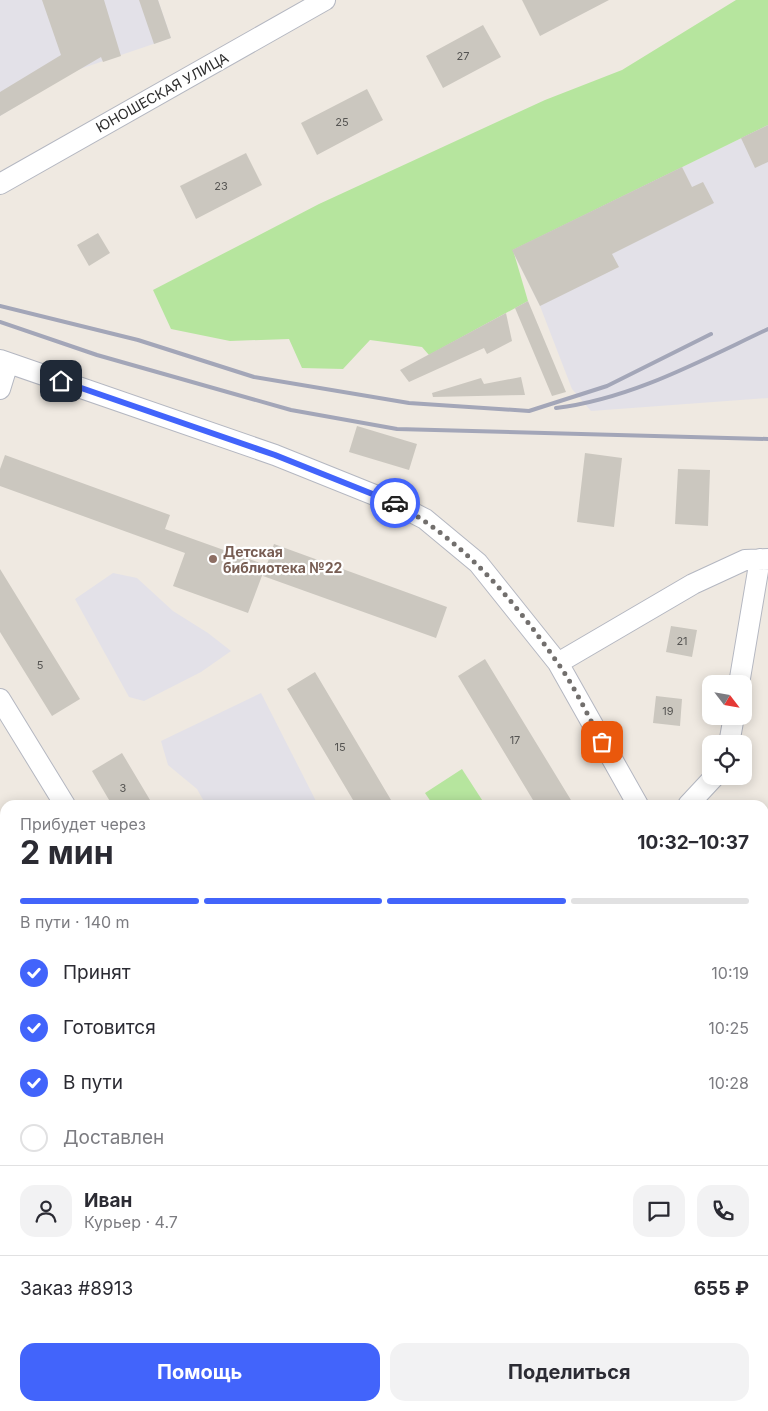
<!DOCTYPE html>
<html lang="ru">
<head>
<meta charset="utf-8">
<style>
	body { margin:0; font-family:Inter,sans-serif; background:#f2f2f3; color:#2b2b33; height:100vh; display:flex; flex-direction:column; font-size:19px; white-space:nowrap }
	* { box-sizing:border-box; margin:0 }
	p { font-size:16px; color:#7c7c81 }
	.icon { flex:none; width:28px; height:28px; fill:none; stroke:currentColor; stroke-width:2; stroke-linecap:round; stroke-linejoin:round }
	.map { position:relative; flex:1; overflow:hidden }
	.sheet { position:absolute; left:0px; top:800px; width:769px; height:611px; display:flex; flex-direction:column; background:#fff; border-radius:15px 15px 0 0; box-shadow:0 2px 12px #0003 }
	.sheet>* { flex:none }
	.needle { width:32px; rotate:121deg }
	.buttons { position:absolute; left:702px; top:675px; display:grid; gap:10px }
	.buttons a { display:grid; place-items:center; width:50px; height:50px; border-radius:10px; background:#fff; box-shadow:0 2px 12px #0003; font-size:25px }
	.pin { position:absolute; display:grid; place-items:center; width:42px; height:42px; color:#fff; margin:-21px; border-radius:10px; box-shadow:0 2px 8px #0006 }
	.courier { position:absolute; display:grid; place-items:center; width:50px; height:50px; margin:-25px; border:4px solid #4264fb; border-radius:50%; background:#fff; color:#222; box-shadow:0 1px 6px #0007 }
	.overview em { font-style:normal; font-weight:700 }
	.overview div { display:flex; flex-direction:column-reverse }
	.overview { display:flex; align-items:center; justify-content:space-between; height:85px; padding:0 20px }
	h1 { font-size:32px; font-weight:700; line-height:38px }
	.bar { display:grid; grid-template-columns:repeat(4,1fr); gap:8px 5px; align-content:center; height:60px; padding:0 20px }
	.bar i { height:6px; border-radius:4px; background:#e1e1e2 }
	.bar .active { background:#4264fb }
	.bar p { grid-column:span 4 }
	.line { display:flex; align-items:center; gap:12px; padding:0 20px; border-top:1px solid #e1e1e2 }
	.line div { flex:1 }
	.round { display:grid; place-items:center; flex:none; width:52px; height:52px; border-radius:15px; background:#f2f2f3 }
	ol { padding:0 20px; list-style:none }
	li { display:flex; align-items:center; gap:15px; height:55px }
	li p { margin-inline-start:auto }
	li .icon { padding:5px; border-radius:50%; background:#4264fb; color:#fff; stroke-width:4 }
	li:last-child { color:#7c7c81 }
	li i { width:28px; height:28px; border:2px solid #e1e1e2; border-radius:50% }
	.primary-button { display:flex; gap:10px; margin-top:auto; padding:10px 20px }
	.primary-button a { flex:1; height:58px; border-radius:15px; background:#4264fb; color:#fff; font-size:20px; font-weight:700; line-height:58px; text-align:center }
	.primary-button a+a { background:#f2f2f3; color:#2b2b33 }
	.map>svg:first-child { display:block }
</style>
</head>
<body>
<div class="map">
<svg width="768" height="1411" viewBox="0 0 768 1411">
	<rect width="100%" height="100%" fill="#efe9e1"/>
	<!-- industrial -->
	<path fill="#e3e1e8" d="M0 0H158L171 38 74 71 0 116Z
		M768 125V398L591 411 572 389 540 306 512 250Z
		M113 573 137 578 173 611 208 633 231 651 201 672 144 701 129 697 75 599Z
		M261 693 318 805H206L197 789 168 765 161 741Z
		M5 1401V1406H112L104 1411H0V1404Z"/>
	<!-- education -->
	<path fill="#f0e6d1" d="M399 1406H414L417 1411H392Z"/>
	<!-- green -->
	<path fill="#b6e59e" d="M736 0H768V125L513 250 528 301 429 355 422 347 370 340 343 369 302 368 289 339 230 341 171 329 153 290 319 204 545 100 622 70Z
		M462 769 484 803 481 805H433L425 793Z"/>
	<!-- building -->
	<path fill="#cbc7bf" d="M42 0H104L121 56 103 62 101 57 0 116V92L61 55Z
		M139 0H158L171 38 154 44Z
		M522 0H609L540 36Z
		M483 25 501 57 443 88 426 56Z
		M367 89 383 120 317 155 301 123Z
		M768 125V162L755 168 741 138Z
		M246 153 262 185 196 219 180 186Z
		M682 167 692 187 703 182 714 203 612 254 619 267 540 306 512 250Z
		M98 233 110 253 89 266 77 245Z
		M528 301 566 392 552 396 515 308Z
		M506 313 512 341 487 354 484 348 409 382 400 370Z
		M521 377 525 395 433 397 432 393 481 378 484 384Z
		M357 426 417 444 409 470 349 452Z
		M585 453 622 458 614 527 577 522Z
		M5 455 170 515 165 529 266 565 248 613 173 586 185 553 0 486V469Z
		M678 469 710 470 708 526 675 524Z
		M274 544 447 607 436 638 263 576Z
		M0 569 80 699 52 716 0 632Z
		M671 626 697 630 692 657 666 652Z
		M485 659 574 805H536L458 676Z
		M315 672 394 805H356L287 689Z
		M656 696 682 699 680 726 653 723Z
		M122 753 153 805H112L92 771Z"/>
	<g fill="none" stroke-linecap="round" stroke-linejoin="round">
		<defs>
			<path id="minor" d="M0 184 325 0
				M0 360 275 455 392 502 425 519 478 563 558 663 638 805
				M0 389 8 363
				M558 663 693 584 745 560 768 559
				M739 684 760 559
				M0 699 65 805
				M729 744 734 716
				M688 805 715 776
				M764 957H768
				M764 1010 768 1017
				M0 1269 5 1266"/>
		</defs>
		<!-- minor casing -->
		<use href="#minor" stroke="#b4b7c1" stroke-width="22"/>
		<!-- minor -->
		<use href="#minor" stroke="#fff" stroke-width="20"/>
		<!-- rail -->
		<path stroke="#a3a6b8" stroke-width="4" d="M0 306 138 340 254 377 409 403 529 411 607 386 711 334
			M0 322 97 355 291 410 397 429 768 439
			M556 408C631 399 700 361 768 329"/>
	</g>
	<g fill="none" stroke-linecap="round" stroke-linejoin="round">
		<!-- done -->
		<path stroke="#726f6d" stroke-width="5" stroke-dasharray="0 9" d="M395 503C464 541 513 599 557 662 575 687 588 716 602 742"/>
		<!-- route -->
		<path stroke="#4264fb" stroke-width="6" d="M61 381 275 455 395 503"/>
	</g>
	<!-- markers -->
	<circle fill="#8d6e63" stroke="#fff" stroke-width="2" cx="213" cy="559" r="5"/>
	<g text-anchor="middle" dominant-baseline="central" stroke-width="4.5" stroke-linejoin="round" paint-order="stroke">
		<!-- number labels -->
		<g font-size="11" fill="#555452">
			<text x="463" y="56">27</text>
			<text x="342" y="122">25</text>
			<text x="221" y="186">23</text>
			<text x="682" y="641">21</text>
			<text x="40" y="665">5</text>
			<text x="668" y="711">19</text>
			<text x="515" y="740">17</text>
			<text x="340" y="747">15</text>
			<text x="123" y="788">3</text>
		</g>
		<!-- street labels -->
		<g font-size="14" fill="#2e2e2e" stroke="#fff">
			<text transform="translate(162 92) rotate(-29)">ЮНОШЕСКАЯ УЛИЦА</text>
		</g>
		<!-- education labels -->
		<g font-size="14" font-weight="bold" fill="#785e54" stroke="#fff" text-anchor="start">
			<text x="223" y="551">Детская<tspan x="223" dy="16">библиотека №22</tspan></text>
		</g>
	</g>
</svg>
<div class="buttons">
<a><svg class="needle" viewBox="-14 -14 28 28"><path d="M0-13l5 13h-10z" fill="#e53935"/><path d="M0 13l5-13h-10z" fill="#7c7c81"/></svg></a>
<a><svg class="icon" aria-label="locate" viewBox="0 0 24 24"><circle cx="12" cy="12" r="6"/><path d="M12 2v4M12 18v4M2 12h4M18 12h4"/></svg></a>
</div>
<div class="pin" style="left:602px;top:742px;background:#ea580c"><svg class="icon" aria-label="bag" viewBox="0 0 24 24"><path d="M5 8h14l-1 12H6zM9 8a3 3 0 0 1 6 0"/></svg></div>
<div class="pin" style="left:61px;top:381px;background:#1f2937"><svg class="icon" aria-label="home" viewBox="0 0 24 24"><path d="M3 11l9-7 9 7M6 9v11h12V9"/></svg></div>
<div class="courier" style="left:395px;top:503px"><svg class="icon" aria-label="car" viewBox="0 0 24 24"><path d="M5 17H2v-5l4-1 3-4h7l3 4 3 1v5h-3M9 17h6M6 11h13"/><circle cx="7" cy="17" r="2"/><circle cx="17" cy="17" r="2"/></svg></div>
<section class="sheet">
<div class="overview"><div><h1>2 мин</h1><p>Прибудет через</p></div><em>10:32–10:37</em></div>
<div class="bar"><i class="active"></i><i class="active"></i><i class="active"></i><i></i><p>В пути · 140 m</p></div>
<ol>
<li><svg class="icon" aria-label="check" viewBox="0 0 24 24"><path d="M5 12l5 5 9-10"/></svg>Принят<p>10:19</p></li>
<li><svg class="icon" aria-label="check" viewBox="0 0 24 24"><path d="M5 12l5 5 9-10"/></svg>Готовится<p>10:25</p></li>
<li><svg class="icon" aria-label="check" viewBox="0 0 24 24"><path d="M5 12l5 5 9-10"/></svg>В пути<p>10:28</p></li>
<li><i></i>Доставлен</li>
</ol>
<div class="line" style="height:90px"><a class="round"><svg class="icon" aria-label="person" viewBox="0 0 24 24"><circle cx="12" cy="8" r="4"/><path d="M4 21q1-7 8-7t8 7"/></svg></a><div><b>Иван</b><p>Курьер · 4.7</p></div><a class="round"><svg class="icon" aria-label="chat" viewBox="0 0 24 24"><path d="M4 5h16v11H9l-5 4z"/></svg></a><a class="round"><svg class="icon" aria-label="phone" viewBox="0 0 24 24"><path d="M5 4h4l2 5-3 2q2 4 5 5l2-3 5 2v4C11 20 4 13 5 4z"/></svg></a></div>
<div class="line" style="height:65px"><div>Заказ #8913</div><b>655 ₽</b></div>
<div class="primary-button"><a>Помощь</a><a>Поделиться</a></div>
</section>
</div>
</body>
</html>
